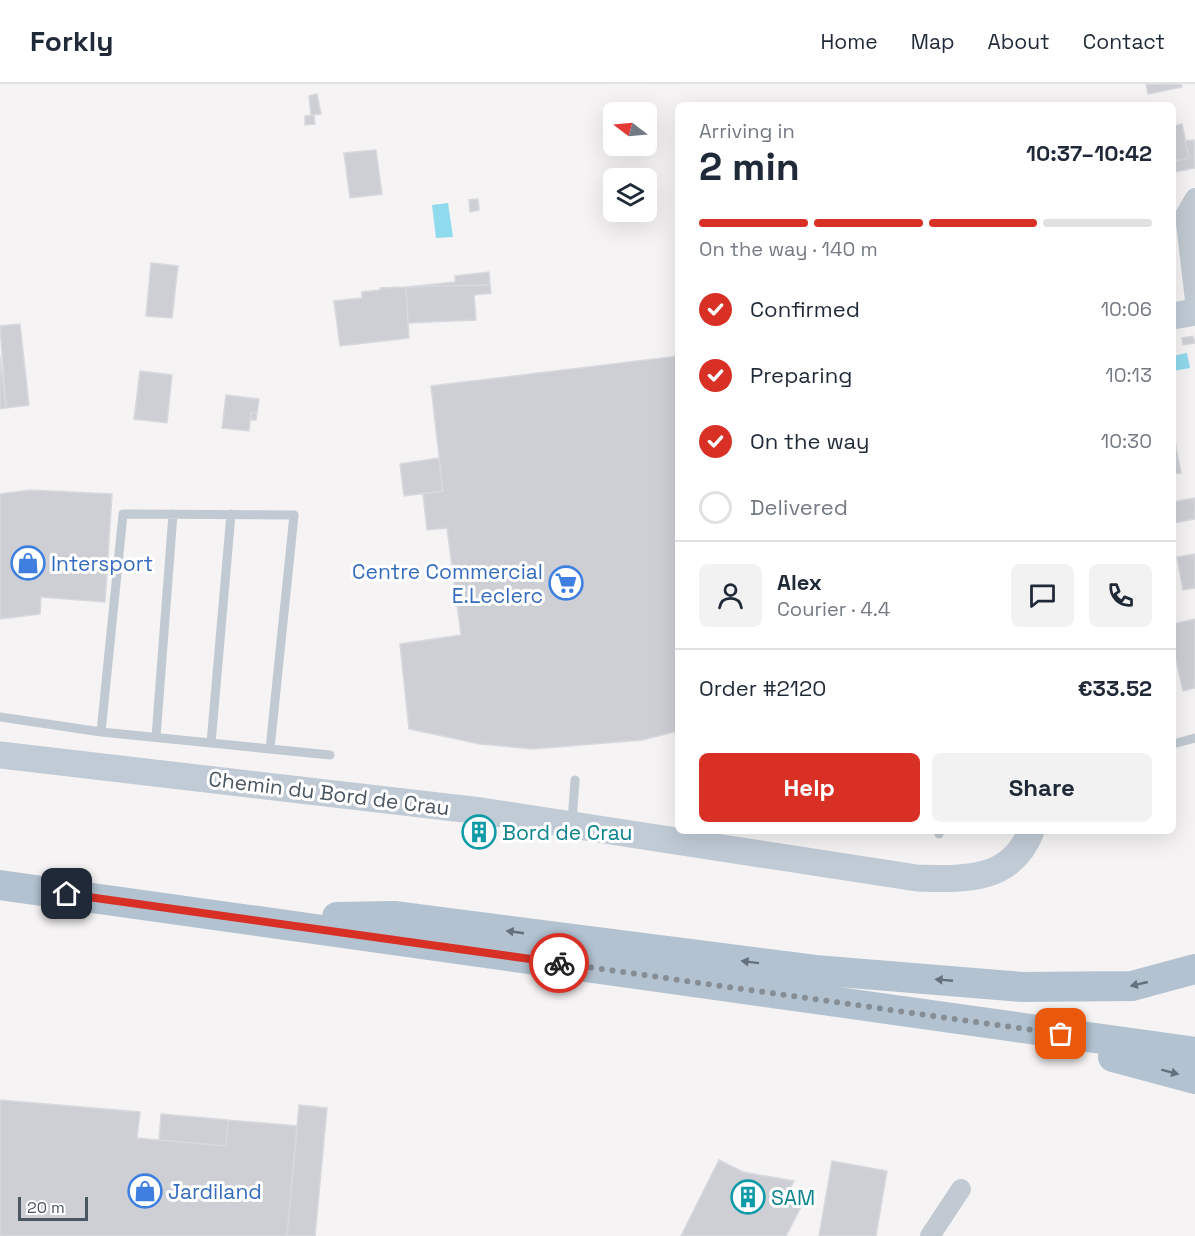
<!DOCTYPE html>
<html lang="en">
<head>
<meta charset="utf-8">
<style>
	body { margin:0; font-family:"Space Grotesk",sans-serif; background:#f2f2f3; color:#1f2937; height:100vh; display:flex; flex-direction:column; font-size:22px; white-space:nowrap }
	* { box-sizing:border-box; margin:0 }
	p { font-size:20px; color:#747a83 }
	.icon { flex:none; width:33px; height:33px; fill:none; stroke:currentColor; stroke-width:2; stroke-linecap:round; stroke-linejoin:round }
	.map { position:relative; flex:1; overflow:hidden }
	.details { position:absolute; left:675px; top:18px; width:501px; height:732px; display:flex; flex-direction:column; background:#fff; border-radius:9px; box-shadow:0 6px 24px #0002 }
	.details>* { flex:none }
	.needle { width:39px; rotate:286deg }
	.tools { position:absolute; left:603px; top:18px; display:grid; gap:12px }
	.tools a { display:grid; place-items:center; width:54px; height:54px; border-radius:9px; background:#fff; box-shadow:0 6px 24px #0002; font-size:30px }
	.scale { position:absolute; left:18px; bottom:15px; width:70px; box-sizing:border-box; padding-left:6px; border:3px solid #4a5661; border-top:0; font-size:16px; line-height:21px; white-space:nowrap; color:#4a5661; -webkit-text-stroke:4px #fff; paint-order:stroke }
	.pin { position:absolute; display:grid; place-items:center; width:51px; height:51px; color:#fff; margin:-26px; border-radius:12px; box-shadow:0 3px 9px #0006 }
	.courier { position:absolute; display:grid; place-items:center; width:60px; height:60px; margin:-30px; border:4px solid #d93025; border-radius:50%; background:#fff; color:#222; box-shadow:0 2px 8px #0007 }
	.summary em { font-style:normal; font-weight:700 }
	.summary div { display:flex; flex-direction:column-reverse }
	.summary { display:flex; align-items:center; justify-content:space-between; height:102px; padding:0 24px }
	h1 { font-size:39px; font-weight:700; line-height:45px }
	.bar { display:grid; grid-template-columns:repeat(4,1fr); gap:9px 6px; align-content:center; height:72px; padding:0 24px }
	.bar i { height:8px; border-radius:4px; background:#e0e1e3 }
	.bar .on { background:#d93025 }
	.bar p { grid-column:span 4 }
	.line { display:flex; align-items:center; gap:15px; padding:0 24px; border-top:2px solid #e0e1e3 }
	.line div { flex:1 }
	.round { display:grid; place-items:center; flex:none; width:63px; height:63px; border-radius:9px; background:#f2f2f3 }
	ol { padding:0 24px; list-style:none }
	li { display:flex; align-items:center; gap:18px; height:66px }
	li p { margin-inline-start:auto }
	li .icon { padding:6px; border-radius:50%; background:#d93025; color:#fff; stroke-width:4 }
	li:last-child { color:#747a83 }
	li i { width:33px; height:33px; border:3px solid #e0e1e3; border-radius:50% }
	.primary-button { display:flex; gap:12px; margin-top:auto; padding:12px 24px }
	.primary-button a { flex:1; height:69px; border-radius:9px; background:#d93025; color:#fff; font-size:24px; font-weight:700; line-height:69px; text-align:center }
	.primary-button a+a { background:#f2f2f3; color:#1f2937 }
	header { display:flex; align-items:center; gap:36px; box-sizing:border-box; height:84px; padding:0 30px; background:#fff; border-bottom:2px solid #e0e1e3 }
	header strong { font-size:28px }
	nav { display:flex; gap:33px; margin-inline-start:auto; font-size:21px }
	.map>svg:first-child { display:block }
</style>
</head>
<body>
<header>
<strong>Forkly</strong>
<nav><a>Home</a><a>Map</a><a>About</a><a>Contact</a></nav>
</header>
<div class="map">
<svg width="1195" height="1152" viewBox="0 0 1195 1152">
	<rect width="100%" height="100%" fill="#f5f3f3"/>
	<!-- water -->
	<path fill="#90daee" d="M448 119 453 153 436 154 432 121Z
		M1187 269 1190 284 1173 287V272Z"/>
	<!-- building -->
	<path fill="#cdcfd5" stroke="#d7d9de" stroke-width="1.5" d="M1146 0H1181L1182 3 1148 10Z
		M317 10 321 30 311 31 309 12Z
		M314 31 315 40 305 41V32Z
		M1182 40 1189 74 1173 77V42Z
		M1194 56 1195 84 1174 88 1173 77 1189 74 1185 57Z
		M376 66 382 110 350 114 344 69Z
		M478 115 479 126 470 128 469 116Z
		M151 179 178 182 172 234 146 232Z
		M489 188 490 201 406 203 455 198V192Z
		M490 201 491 209 474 211 476 236 408 239 406 203Z
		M406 203 409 254 340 262 334 217 362 214V208L380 206V204Z
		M20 240 29 321 6 324 0 242Z
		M1193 252 1195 259 1183 261 1182 254Z
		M0 272 6 324 0 325Z
		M678 272V647L642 656 533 665 480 660 409 645 400 560 461 551 447 444 427 446 423 410 443 407 431 302Z
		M140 287 172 291 167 339 134 335Z
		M226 311 259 315 257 329H251L249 347 222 344Z
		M251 329H257L256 336H251Z
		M1173 347 1181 389 1173 390Z
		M439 374 443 407 404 412 400 380Z
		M30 406 112 410 105 518 41 513 40 530 0 535V410Z
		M1195 414V435L1173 439V418Z
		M1195 470V504L1183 506 1177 473Z
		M1195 535V604L1183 607 1173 562V540Z
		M472 743 486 746 485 752 471 749Z
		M0 1016 140 1028 137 1054 159 1056 226 1062 228 1036 297 1042 287 1152H0Z
		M299 1021 327 1024 315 1152H287Z
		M161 1030 228 1036 226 1062 159 1056Z
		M719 1076 743 1088 794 1097 788 1108 804 1117 786 1152H681Z
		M832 1077 887 1087 876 1152H819Z"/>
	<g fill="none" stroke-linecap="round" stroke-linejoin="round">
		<!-- lane -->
		<path stroke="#c1cad2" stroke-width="9" d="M0 633 101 648
			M156 653 173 430
			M211 659 231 430
			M1173 660 1195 654
			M270 665 294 431 123 430 101 648 330 671
			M572 738 575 696
			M938 747 939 750"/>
		<!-- street -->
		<path stroke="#c1cad2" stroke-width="20" d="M1195 114 1185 131 1195 216
			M930 1152 961 1105"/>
		<!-- secondary -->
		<path stroke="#c1cbd6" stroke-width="27" d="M1173 232 1195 228
			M0 671 481 727 917 794C962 795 1011 799 1031 747"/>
		<!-- primary -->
		<path stroke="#b3c2d1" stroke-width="30" d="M0 801 1195 968
			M337 833 394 832 815 886 1022 903 1132 902 1195 885
			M1113 973 1195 995"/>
	</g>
	<!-- one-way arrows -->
	<defs><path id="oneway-solid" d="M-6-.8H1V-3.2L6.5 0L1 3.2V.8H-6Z" transform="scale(1.5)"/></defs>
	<g fill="#64717d">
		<use href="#oneway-solid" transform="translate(515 848) rotate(-172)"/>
		<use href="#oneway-solid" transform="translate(750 878) rotate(-173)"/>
		<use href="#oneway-solid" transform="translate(944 896) rotate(-175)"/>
		<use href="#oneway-solid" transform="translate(1139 900) rotate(167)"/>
		<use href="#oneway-solid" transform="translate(1170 988) rotate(15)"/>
	</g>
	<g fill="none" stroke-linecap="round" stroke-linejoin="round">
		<!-- done -->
		<path stroke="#868d94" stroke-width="6" stroke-dasharray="0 10.8" d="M559 879 1061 950"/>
		<!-- route -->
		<path stroke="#d93025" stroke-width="8" d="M67 810 559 879"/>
	</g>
	<!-- icons -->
	<defs>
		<symbol id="shop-ring" viewBox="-11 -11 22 22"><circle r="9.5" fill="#fff" stroke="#3f7fe0" stroke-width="1.5"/><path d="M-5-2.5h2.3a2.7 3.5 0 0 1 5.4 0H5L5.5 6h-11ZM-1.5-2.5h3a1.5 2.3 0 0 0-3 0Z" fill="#3f7fe0"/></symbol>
		<symbol id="supermarket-ring" viewBox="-11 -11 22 22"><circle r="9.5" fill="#fff" stroke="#3f7fe0" stroke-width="1.5"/><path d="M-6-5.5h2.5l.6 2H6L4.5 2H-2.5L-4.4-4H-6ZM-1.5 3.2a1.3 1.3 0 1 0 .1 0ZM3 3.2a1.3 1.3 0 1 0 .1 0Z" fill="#3f7fe0"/></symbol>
		<symbol id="building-ring" viewBox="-11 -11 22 22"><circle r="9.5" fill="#fff" stroke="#0f9aa8" stroke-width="1.5"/><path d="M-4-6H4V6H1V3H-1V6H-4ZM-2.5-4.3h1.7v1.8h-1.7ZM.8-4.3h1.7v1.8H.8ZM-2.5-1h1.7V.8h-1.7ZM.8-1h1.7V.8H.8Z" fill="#0f9aa8"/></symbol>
	</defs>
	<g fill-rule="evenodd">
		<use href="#shop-ring" x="9" y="460" width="38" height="38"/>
		<use href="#supermarket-ring" x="547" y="480" width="38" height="38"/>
		<use href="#building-ring" x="460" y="729" width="38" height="38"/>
		<use href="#shop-ring" x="126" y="1088" width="38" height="38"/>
		<use href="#building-ring" x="729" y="1094" width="38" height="38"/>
	</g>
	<g text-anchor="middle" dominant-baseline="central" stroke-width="6" stroke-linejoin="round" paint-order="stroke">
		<!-- shop labels -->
		<g font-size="21" fill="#366cbe" stroke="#fff" text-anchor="start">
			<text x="51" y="479">Intersport</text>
			<text x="543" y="487" text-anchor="end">Centre Commercial<tspan x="543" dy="24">E.Leclerc</tspan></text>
			<text x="168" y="1107">Jardiland</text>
		</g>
		<!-- street labels -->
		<g font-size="21" fill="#4a5661" stroke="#fff">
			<text transform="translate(329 709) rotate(7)">Chemin du Bord de Crau</text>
		</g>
		<!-- culture labels -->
		<g font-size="21" fill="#0d838f" stroke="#fff" text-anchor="start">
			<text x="502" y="748">Bord de Crau</text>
			<text x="771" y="1113">SAM</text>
		</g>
	</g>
</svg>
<div class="tools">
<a><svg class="needle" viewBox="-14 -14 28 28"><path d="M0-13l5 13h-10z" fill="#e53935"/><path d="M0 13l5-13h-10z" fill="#747a83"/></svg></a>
<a><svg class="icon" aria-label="layers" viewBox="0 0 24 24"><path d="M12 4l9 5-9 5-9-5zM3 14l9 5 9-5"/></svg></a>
</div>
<div class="scale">20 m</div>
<div class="pin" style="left:1061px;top:950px;background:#ea580c"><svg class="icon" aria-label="bag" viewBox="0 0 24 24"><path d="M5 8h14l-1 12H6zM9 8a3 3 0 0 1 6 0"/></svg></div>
<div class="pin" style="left:67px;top:810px;background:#1f2937"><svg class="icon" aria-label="home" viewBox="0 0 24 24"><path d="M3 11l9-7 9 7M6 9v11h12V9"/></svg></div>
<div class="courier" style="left:559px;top:879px"><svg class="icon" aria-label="bike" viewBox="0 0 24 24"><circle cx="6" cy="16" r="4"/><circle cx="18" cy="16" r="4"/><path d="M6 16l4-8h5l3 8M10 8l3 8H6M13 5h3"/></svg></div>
<section class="details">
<div class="summary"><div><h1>2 min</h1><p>Arriving in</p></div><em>10:37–10:42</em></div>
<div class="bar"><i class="on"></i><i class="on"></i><i class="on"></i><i></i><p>On the way · 140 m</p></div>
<ol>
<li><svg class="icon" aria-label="check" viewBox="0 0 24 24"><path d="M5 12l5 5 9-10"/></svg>Confirmed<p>10:06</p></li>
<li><svg class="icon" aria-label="check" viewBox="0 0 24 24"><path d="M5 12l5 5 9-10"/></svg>Preparing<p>10:13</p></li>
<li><svg class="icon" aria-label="check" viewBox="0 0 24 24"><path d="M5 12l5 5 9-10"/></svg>On the way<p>10:30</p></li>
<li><i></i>Delivered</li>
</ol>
<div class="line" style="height:108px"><a class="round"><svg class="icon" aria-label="person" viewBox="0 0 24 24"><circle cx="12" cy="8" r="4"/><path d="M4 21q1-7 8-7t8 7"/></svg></a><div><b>Alex</b><p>Courier · 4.4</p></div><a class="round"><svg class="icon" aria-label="chat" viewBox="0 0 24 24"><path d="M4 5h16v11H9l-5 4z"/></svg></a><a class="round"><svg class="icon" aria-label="phone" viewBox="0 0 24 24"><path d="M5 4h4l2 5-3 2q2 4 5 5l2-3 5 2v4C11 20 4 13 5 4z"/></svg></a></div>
<div class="line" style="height:78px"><div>Order #2120</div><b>€33.52</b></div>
<div class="primary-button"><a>Help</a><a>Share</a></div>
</section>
</div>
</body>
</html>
